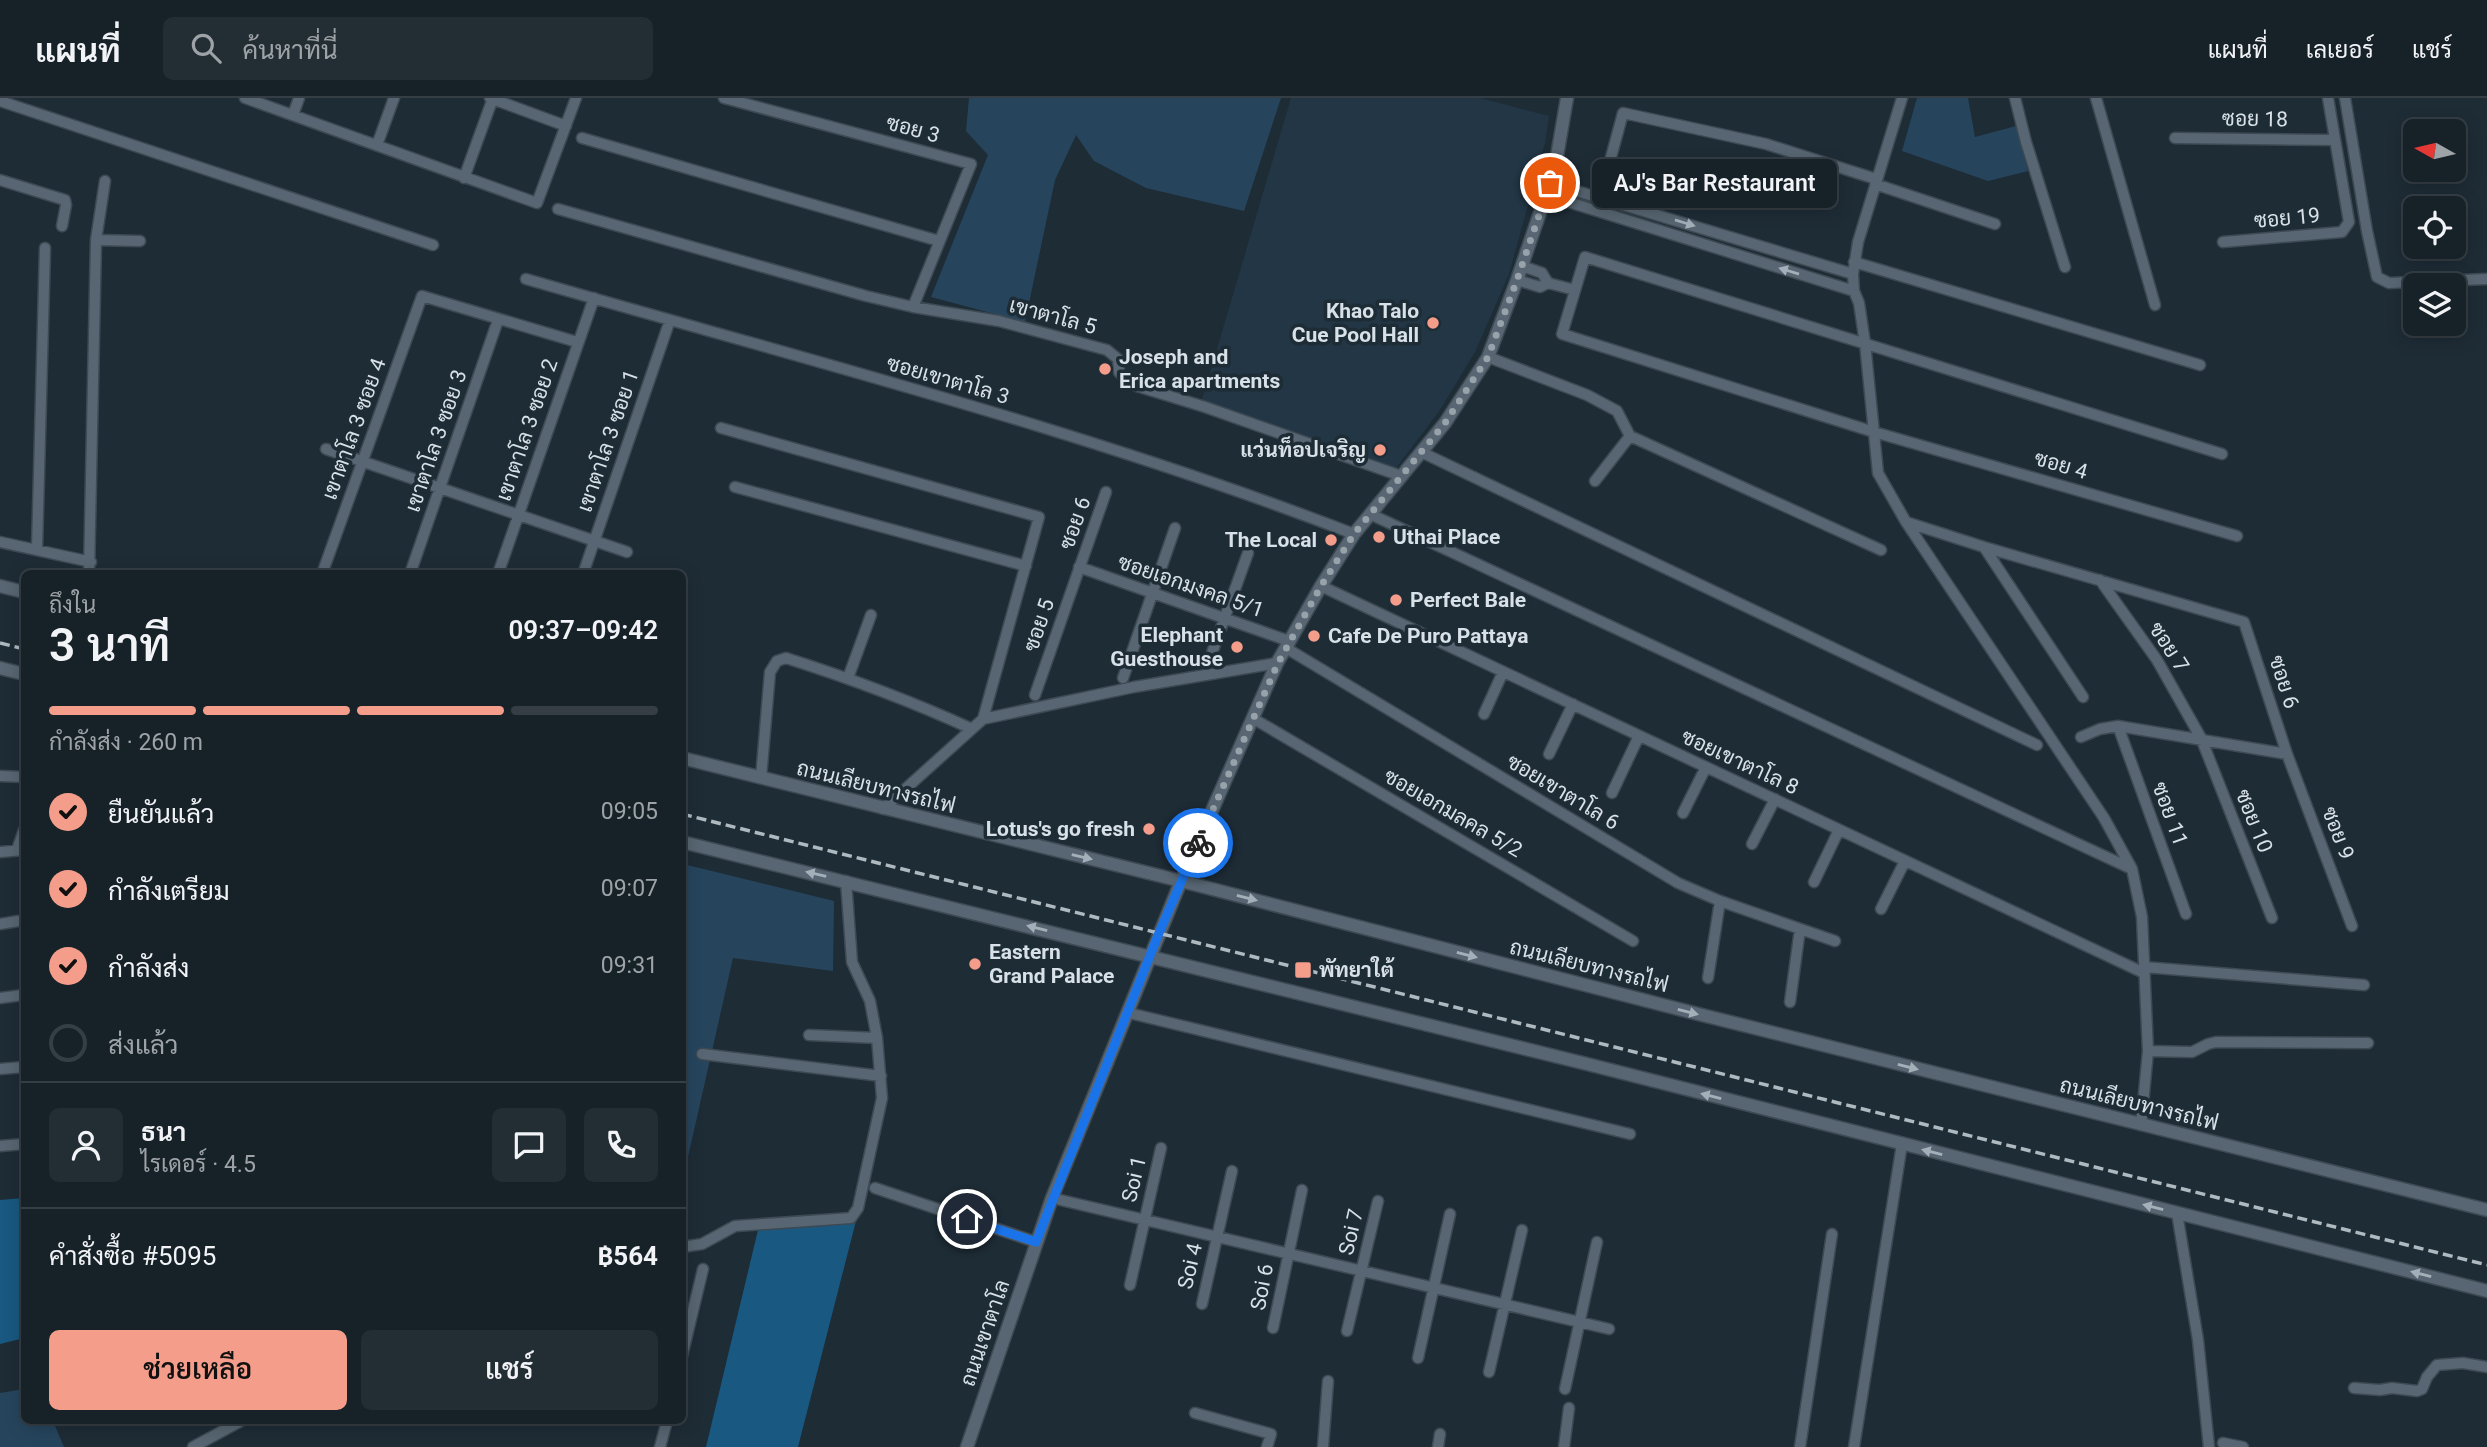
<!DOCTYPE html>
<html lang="th">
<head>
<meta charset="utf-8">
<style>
	body { margin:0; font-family:Roboto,Sarabun,sans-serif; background:#232e34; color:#f1f3f6; height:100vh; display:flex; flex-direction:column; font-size:26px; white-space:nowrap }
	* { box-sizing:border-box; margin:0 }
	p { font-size:23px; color:#9ea3a8 }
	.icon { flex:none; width:38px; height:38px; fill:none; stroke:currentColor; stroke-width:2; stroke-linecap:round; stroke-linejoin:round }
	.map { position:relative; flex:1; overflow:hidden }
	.sheet { position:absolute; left:21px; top:472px; width:665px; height:854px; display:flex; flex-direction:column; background:#162128; border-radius:10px; box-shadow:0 4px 18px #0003,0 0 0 2px #353e45 }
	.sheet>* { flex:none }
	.needle { width:46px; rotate:278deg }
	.tools { position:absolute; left:2403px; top:21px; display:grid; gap:14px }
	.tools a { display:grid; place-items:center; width:63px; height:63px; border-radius:10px; background:#162128; box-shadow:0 4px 18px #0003,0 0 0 2px #353e45; font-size:35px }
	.pin { position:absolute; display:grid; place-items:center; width:60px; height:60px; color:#fff; margin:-30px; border:4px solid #fff; border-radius:50%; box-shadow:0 2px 7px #0007 }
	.courier { position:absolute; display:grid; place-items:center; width:70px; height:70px; margin:-35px; border:5px solid #1a73e8; border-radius:50%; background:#fff; color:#222; box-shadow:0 2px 9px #0007 }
	.bubble { position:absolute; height:49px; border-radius:10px; background:#162128; box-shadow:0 4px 18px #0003,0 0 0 2px #353e45; font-size:23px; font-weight:600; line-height:49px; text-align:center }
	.summary em { font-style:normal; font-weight:600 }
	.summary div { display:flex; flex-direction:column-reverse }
	.summary { display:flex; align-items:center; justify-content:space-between; height:119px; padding:0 28px }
	h1 { font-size:46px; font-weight:600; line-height:52px }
	.bar { display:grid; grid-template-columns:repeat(4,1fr); gap:10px 7px; align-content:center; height:84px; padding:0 28px }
	.bar i { height:9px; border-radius:5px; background:#353e45 }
	.bar .active { background:#f49d8b }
	.bar p { grid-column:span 4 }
	.line { display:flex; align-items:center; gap:18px; padding:0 28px; border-top:2px solid #353e45 }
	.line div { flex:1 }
	.round { display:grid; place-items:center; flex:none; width:74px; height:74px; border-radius:10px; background:#232e34 }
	ol { padding:0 28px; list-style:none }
	li { display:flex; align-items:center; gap:21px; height:77px }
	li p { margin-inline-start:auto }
	li .icon { padding:7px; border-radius:50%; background:#f49d8b; color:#111; stroke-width:4 }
	li:last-child { color:#9ea3a8 }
	li i { width:38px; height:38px; border:4px solid #353e45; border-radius:50% }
	.primary-button { display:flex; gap:14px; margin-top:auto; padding:14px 28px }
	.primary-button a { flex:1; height:80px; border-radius:10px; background:#f49d8b; color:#111; font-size:28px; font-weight:600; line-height:80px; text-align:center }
	.primary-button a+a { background:#232e34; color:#f1f3f6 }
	header { display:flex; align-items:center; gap:42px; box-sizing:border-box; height:98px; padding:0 35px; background:#162128; border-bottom:2px solid #353e45 }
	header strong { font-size:33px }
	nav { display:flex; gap:38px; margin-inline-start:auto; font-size:24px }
	.search { width:490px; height:63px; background:#232e34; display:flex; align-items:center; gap:18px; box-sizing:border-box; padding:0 24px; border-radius:10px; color:#9ea3a8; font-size:26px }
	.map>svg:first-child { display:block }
</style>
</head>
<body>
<header>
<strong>แผนที่</strong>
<div class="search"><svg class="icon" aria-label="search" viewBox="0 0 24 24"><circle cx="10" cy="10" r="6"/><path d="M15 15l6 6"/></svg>ค้นหาที่นี่</div>
<nav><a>แผนที่</a><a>เลเยอร์</a><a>แชร์</a></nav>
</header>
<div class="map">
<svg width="2487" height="1349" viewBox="0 0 2487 1349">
	<rect width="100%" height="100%" fill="#1e2c36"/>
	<!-- built -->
	<path fill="#223645" d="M1291 0H1480L1549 18 1545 45 1509 176 1475 254 1440 312 1396 370 1201 305Z"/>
	<!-- green -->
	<path fill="#26455d" d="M969 0H1281L1244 113 1146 90 1094 63 1076 37 1055 82 1025 224 931 199 988 57 966 33Z
		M1917 0H1968L1975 39 2016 28 2028 73 1988 83 1902 53Z
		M683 766 834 803 833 873 733 860 683 1081Z
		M24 1291V1323H53L64 1349H0V1295Z"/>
	<!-- forest -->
	<path fill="#195881" d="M24 1100V1240L0 1246V1102Z
		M856 1123 798 1349H706L758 1132Z"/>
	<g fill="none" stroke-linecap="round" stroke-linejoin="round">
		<defs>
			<path id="minor" d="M245 0 537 105 576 0
				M490 0 566 28
				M724 0 971 66 913 209
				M1902 0 1858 144 1853 176 1854 193 1859 205 1865 245 1878 375 1906 424 2104 720 2132 771 2142 819 2148 953 2141 1027
				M2015 0 2026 44 2065 169
				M2096 0 2155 207
				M2345 0 2367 133 2377 179 2389 185 2487 181
				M0 3 433 147
				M293 17 299 0
				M582 40 939 143
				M2175 40 2335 42
				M377 47 394 0
				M464 80 493 0
				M0 82 65 102 66 107 62 128
				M1550 85 1853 176
				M1875 86 1995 126
				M1546 97 1854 193
				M1600 100 1623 15 1766 46 1876 81
				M558 111 866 198 913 209 999 223 1107 252 1118 261 1119 274 1130 286 1205 309 1401 378
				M96 142 105 83
				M2223 144 2342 134 2349 124 2328 0
				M1854 164 2200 267
				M1522 168 1542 175 1548 185
				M526 181C803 261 1085 332 1354 436
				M1517 182 1540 189 1548 185 1575 192
				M1488 259 1587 297 1617 313 1630 338 1881 452
				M721 330 1039 419 983 621
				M326 351 627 454
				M1421 354 2037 647
				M2222 356 1585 159 1562 236 1874 334 2237 438
				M1595 383 1630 338
				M735 389 1026 468
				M1370 416 2132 771
				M1906 424 1984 449 2244 524 2287 656 2352 828
				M0 444 91 464
				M1984 449 2083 599
				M37 451 45 150
				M1079 469 1289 543
				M89 476 96 142 140 143
				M322 476 422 198 577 244
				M410 476 498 222
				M498 476 594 200
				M583 476 670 222
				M2100 482 2157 562 2201 640 2272 820
				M1321 488 2144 875
				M1286 550 1678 785 1720 803 1835 843
				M1208 566 1248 455
				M848 580 871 517
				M1123 580 1175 430
				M1035 597 1106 394
				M1484 616 1503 574
				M1254 621 1633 843
				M2118 628 2186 816
				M2081 639 2100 631 2118 628 2287 656
				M1549 656 1573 606
				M0 678 24 679
				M761 680 770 574 777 563 786 560C849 580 911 603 972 631
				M1612 695 1639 638
				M883 711 983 621 1134 589 1277 565
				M1683 715 1706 669
				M1752 746 1775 701
				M17 752 24 732
				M0 754 24 752
				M1814 784 1839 732
				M1881 811 1905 763
				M0 826 18 823
				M2144 869 2364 887
				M1708 880 1720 803
				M0 900 23 897
				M1790 904 1800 831
				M1129 915 1630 1036
				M809 937 877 940
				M2148 953 2192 954 2208 946 2216 944 2368 945
				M702 956 881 978
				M0 971 24 969
				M0 1048 24 1046
				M875 1090 1036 1144
				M1052 1100 1609 1231
				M2177 1115 2198 1242 2209 1349
				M682 1149 702 1146 735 1128 851 1120 858 1110 882 1000 877 940 870 903 852 864 846 783
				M1130 1187 1161 1050
				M1202 1206 1232 1073
				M1273 1230 1302 1092
				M1347 1233 1378 1103
				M682 1258 703 1171
				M1418 1260 1450 1116
				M1489 1274 1522 1132
				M2354 1290 2380 1292 2392 1290 2417 1293 2422 1291 2427 1279 2437 1267 2463 1265 2487 1269
				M1565 1291 1597 1144
				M1195 1315 1271 1336 1267 1349
				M2223 1345 2243 1349
				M193 1349 241 1323
				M660 1349 667 1323
				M1323 1349 1328 1283
				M1438 1349 1440 1336
				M1564 1349 1569 1310
				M1800 1349 1832 1136
				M1854 1349 1902 1046"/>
			<path id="tertiary" d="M0 488 24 494
				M0 570 24 576
				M682 660 1181 783 1702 917 2487 1112
				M682 744 1587 966 2487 1193
				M967 1349 1052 1100 1181 783 1277 565 1321 488 1354 436 1445 325 1488 259 1517 182 1546 97 1557 58 1567 0"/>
		</defs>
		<!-- minor casing -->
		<use href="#minor" stroke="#3d4953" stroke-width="13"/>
		<!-- tertiary casing -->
		<use href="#tertiary" stroke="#3d4953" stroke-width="15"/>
		<!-- minor -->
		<use href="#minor" stroke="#576672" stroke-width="10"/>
		<!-- tertiary -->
		<use href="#tertiary" stroke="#576672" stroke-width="12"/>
		<!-- rail -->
		<path stroke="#aeb9c0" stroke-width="3.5" stroke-dasharray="10 5" stroke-linecap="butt" d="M0 545 24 551
			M682 716 2487 1167"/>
	</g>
	<!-- one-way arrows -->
	<defs><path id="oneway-solid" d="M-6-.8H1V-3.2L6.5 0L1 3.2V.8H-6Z" transform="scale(1.75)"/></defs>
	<g fill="#a4b0b9">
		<use href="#oneway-solid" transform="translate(1685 125) rotate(17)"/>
		<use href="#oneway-solid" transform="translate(1789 173) rotate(-163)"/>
		<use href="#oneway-solid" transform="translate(1082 759) rotate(13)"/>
		<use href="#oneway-solid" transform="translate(816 776) rotate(-167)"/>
		<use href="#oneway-solid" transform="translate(1247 800) rotate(14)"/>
		<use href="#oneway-solid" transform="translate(1037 830) rotate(-166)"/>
		<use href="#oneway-solid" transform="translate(1467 857) rotate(14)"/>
		<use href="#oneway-solid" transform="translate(1688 914) rotate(14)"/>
		<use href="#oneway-solid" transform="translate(1908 969) rotate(14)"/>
		<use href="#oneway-solid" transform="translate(1711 998) rotate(-166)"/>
		<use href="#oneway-solid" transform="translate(1932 1054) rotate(-166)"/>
		<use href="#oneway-solid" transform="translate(2153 1109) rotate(-166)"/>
		<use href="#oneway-solid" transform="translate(2421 1176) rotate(-166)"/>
	</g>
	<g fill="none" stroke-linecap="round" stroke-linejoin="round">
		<!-- done -->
		<path stroke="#97a2aa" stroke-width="7" stroke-dasharray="0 12.6" d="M1198 745 1278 565 1321 488 1354 436 1445 325 1488 259 1517 182 1550 85"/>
		<!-- route -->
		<path stroke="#1a73e8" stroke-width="9" d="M967 1121 1036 1144 1159 835 1198 745"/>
	</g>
	<!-- markers -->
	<g fill="#f49d8b" stroke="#1e2c36" stroke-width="2.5">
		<circle cx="1433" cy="225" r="7"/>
		<circle cx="1105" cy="271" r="7"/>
		<circle cx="1380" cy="352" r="7"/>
		<circle cx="1379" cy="439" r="7"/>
		<circle cx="1331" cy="442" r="7"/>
		<circle cx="1396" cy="502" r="7"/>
		<circle cx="1314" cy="538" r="7"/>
		<circle cx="1237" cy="549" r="7"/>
		<circle cx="1149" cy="731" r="7"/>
		<circle cx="975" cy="866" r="7"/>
		<rect x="1294" y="863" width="18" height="18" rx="3.5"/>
	</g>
	<g text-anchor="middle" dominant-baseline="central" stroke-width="7" stroke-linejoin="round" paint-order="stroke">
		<!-- street labels -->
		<g font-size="21" fill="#d8e1e8" stroke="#1e2c36">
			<text transform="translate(2255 21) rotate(1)">ซอย 18</text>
			<text transform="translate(913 31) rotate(15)">ซอย 3</text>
			<text transform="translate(2287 120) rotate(-5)">ซอย 19</text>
			<text transform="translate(1053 218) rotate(15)">เขาตาโล 5</text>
			<text transform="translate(948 282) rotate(16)">ซอยเขาตาโล 3</text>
			<text transform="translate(354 331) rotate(-70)">เขาตาโล 3 ซอย 4</text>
			<text transform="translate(527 332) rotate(-71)">เขาตาโล 3 ซอย 2</text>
			<text transform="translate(436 343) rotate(-71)">เขาตาโล 3 ซอย 3</text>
			<text transform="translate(608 343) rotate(-71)">เขาตาโล 3 ซอย 1</text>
			<text transform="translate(2061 367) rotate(16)">ซอย 4</text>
			<text transform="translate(1075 425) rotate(-70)">ซอย 6</text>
			<text transform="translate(1191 488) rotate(19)">ซอยเอกมงคล 5/1</text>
			<text transform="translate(1039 527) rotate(-71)">ซอย 5</text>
			<text transform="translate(2169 549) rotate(57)">ซอย 7</text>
			<text transform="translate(2284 584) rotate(72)">ซอย 6</text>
			<text transform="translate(1740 664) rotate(25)">ซอยเขาตาโล 8</text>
			<text transform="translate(876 689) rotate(14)">ถนนเลียบทางรถไฟ</text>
			<text transform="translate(1563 694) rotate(31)">ซอยเขาตาโล 6</text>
			<text transform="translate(1453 715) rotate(30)">ซอยเอกมลคล 5/2</text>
			<text transform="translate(2170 716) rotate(70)">ซอย 11</text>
			<text transform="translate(2254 723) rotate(68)">ซอย 10</text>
			<text transform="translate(2338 735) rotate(69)">ซอย 9</text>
			<text transform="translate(1589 868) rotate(14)">ถนนเลียบทางรถไฟ</text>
			<text transform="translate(2139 1006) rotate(14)">ถนนเลียบทางรถไฟ</text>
			<text transform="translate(1134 1081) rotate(-77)">Soi 1</text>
			<text transform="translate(1351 1134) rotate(-77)">Soi 7</text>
			<text transform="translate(1190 1168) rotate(-77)">Soi 4</text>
			<text transform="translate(1262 1189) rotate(-79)">Soi 6</text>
			<text transform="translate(985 1235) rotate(-71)">ถนนเขาตาโล</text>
		</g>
		<!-- poi labels -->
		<g font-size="21" font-weight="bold" fill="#d8e1e8" stroke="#1e2c36" text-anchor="start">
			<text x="1419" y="213" text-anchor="end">Khao Talo<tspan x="1419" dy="24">Cue Pool Hall</tspan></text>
			<text x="1119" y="259">Joseph and<tspan x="1119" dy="24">Erica apartments</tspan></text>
			<text x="1366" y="352" text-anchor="end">แว่นท็อปเจริญ</text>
			<text x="1393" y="439">Uthai Place</text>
			<text x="1317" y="442" text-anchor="end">The Local</text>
			<text x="1410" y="502">Perfect Bale</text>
			<text x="1223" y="537" text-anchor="end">Elephant<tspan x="1223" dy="24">Guesthouse</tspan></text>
			<text x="1328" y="538">Cafe De Puro Pattaya</text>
			<text x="1135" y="731" text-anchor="end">Lotus's go fresh</text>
			<text x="989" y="854">Eastern<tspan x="989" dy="24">Grand Palace</tspan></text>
			<text x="1319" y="872">พัทยาใต้</text>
		</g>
	</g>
</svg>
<div class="tools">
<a><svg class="needle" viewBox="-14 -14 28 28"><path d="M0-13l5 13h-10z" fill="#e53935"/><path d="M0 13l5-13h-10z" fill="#9ea3a8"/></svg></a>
<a><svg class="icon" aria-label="locate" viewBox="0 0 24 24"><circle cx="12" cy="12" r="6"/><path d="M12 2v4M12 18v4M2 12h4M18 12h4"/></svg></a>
<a><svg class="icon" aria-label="layers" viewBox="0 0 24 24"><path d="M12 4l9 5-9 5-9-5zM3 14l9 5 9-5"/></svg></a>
</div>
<div class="pin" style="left:1550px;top:85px;background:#ea580c"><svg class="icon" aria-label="bag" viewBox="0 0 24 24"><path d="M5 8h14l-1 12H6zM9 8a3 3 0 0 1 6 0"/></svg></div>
<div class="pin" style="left:967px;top:1121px;background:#1f2937"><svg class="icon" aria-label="home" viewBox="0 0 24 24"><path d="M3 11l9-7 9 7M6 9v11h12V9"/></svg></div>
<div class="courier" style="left:1198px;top:745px"><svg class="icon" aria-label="bike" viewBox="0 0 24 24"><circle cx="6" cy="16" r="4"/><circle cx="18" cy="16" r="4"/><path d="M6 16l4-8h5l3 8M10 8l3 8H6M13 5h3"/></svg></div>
<div class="bubble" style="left:1592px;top:61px;width:245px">AJ's Bar Restaurant</div>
<section class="sheet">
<div class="summary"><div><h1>3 นาที</h1><p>ถึงใน</p></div><em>09:37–09:42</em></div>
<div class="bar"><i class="active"></i><i class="active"></i><i class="active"></i><i></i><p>กำลังส่ง · 260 m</p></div>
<ol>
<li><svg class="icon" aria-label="check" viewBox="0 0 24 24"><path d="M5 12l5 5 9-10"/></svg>ยืนยันแล้ว<p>09:05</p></li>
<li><svg class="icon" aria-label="check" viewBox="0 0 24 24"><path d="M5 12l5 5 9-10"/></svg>กำลังเตรียม<p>09:07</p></li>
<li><svg class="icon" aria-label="check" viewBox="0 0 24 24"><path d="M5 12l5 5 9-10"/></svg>กำลังส่ง<p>09:31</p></li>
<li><i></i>ส่งแล้ว</li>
</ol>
<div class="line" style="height:126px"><a class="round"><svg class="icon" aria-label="person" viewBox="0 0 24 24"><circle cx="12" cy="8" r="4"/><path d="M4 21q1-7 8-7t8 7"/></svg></a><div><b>ธนา</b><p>ไรเดอร์ · 4.5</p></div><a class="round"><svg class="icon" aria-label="chat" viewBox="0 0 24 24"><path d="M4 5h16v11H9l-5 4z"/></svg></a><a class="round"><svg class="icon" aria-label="phone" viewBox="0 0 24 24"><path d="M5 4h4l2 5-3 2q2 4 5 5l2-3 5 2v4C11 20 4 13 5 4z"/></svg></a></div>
<div class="line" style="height:91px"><div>คำสั่งซื้อ #5095</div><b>฿564</b></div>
<div class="primary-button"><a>ช่วยเหลือ</a><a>แชร์</a></div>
</section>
</div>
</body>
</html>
